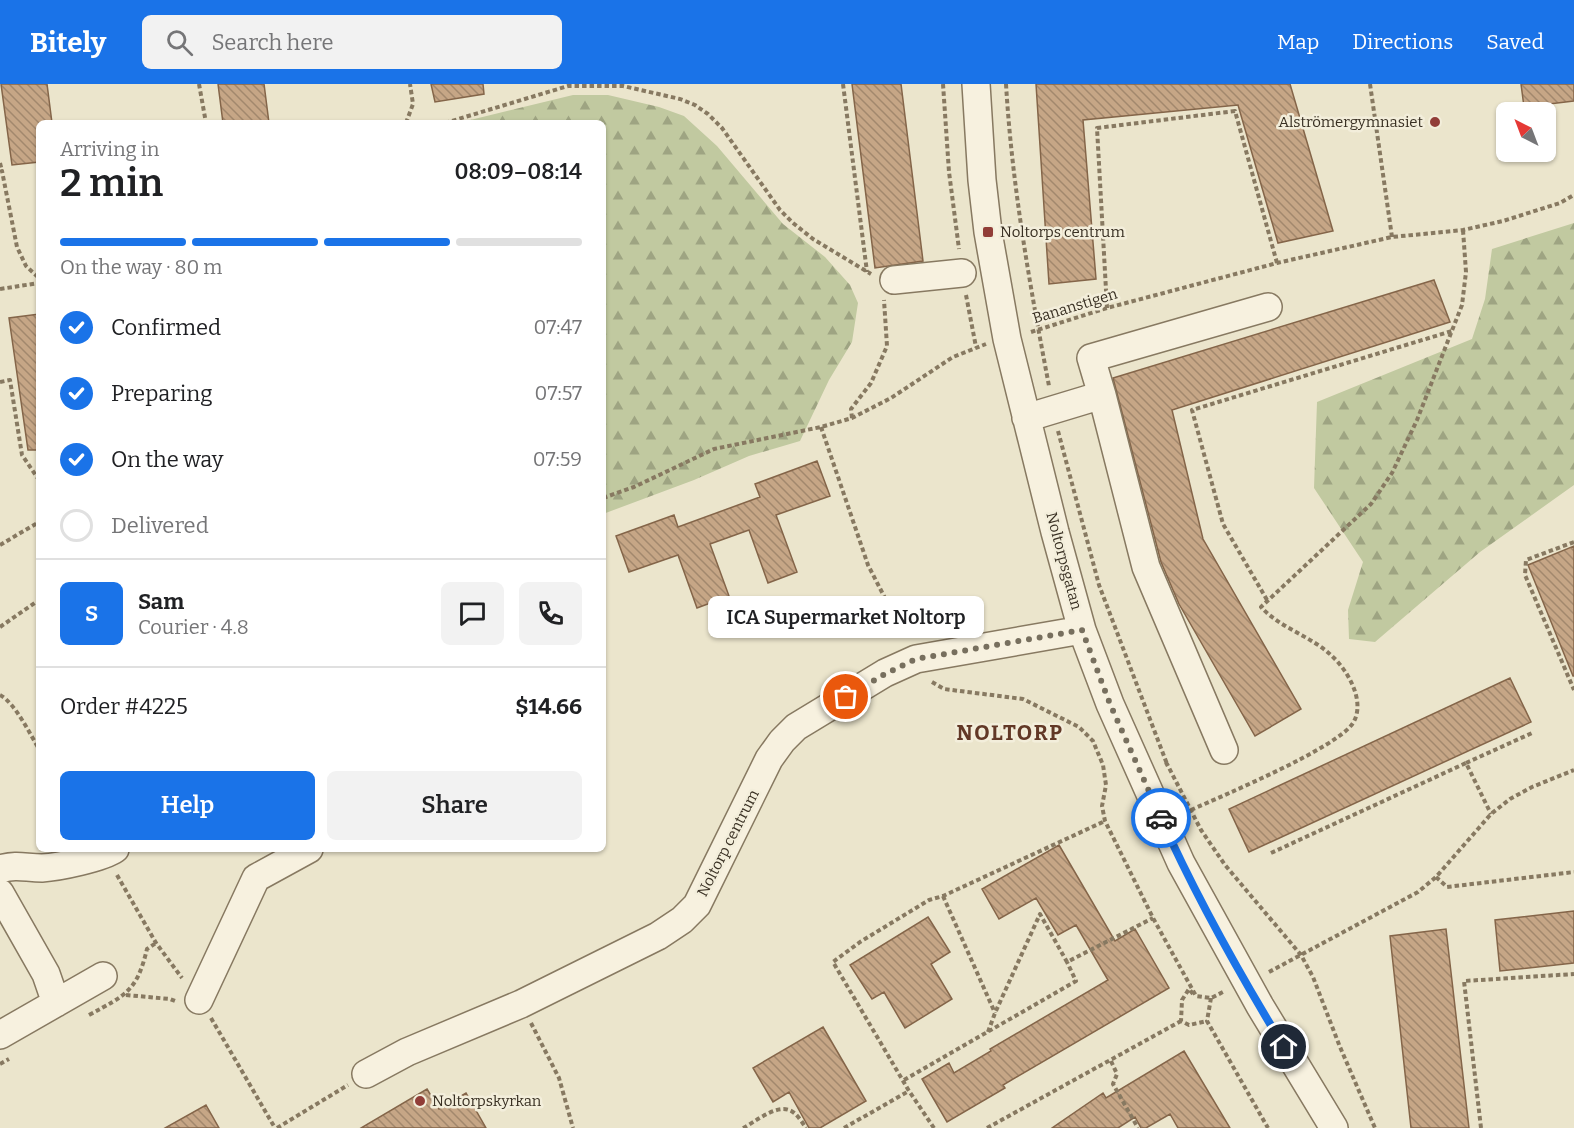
<!DOCTYPE html>
<html lang="en">
<head>
<meta charset="utf-8">
<style>
	body { margin:0; font-family:Bitter,serif; background:#f2f2f2; color:#202124; height:100vh; display:flex; flex-direction:column; font-size:22px; white-space:nowrap }
	* { box-sizing:border-box; margin:0 }
	p { font-size:20px; color:#757577 }
	.icon { flex:none; width:33px; height:33px; fill:none; stroke:currentColor; stroke-width:2; stroke-linecap:round; stroke-linejoin:round }
	.map { position:relative; flex:1; overflow:hidden }
	.side { position:absolute; left:36px; top:36px; width:570px; height:732px; display:flex; flex-direction:column; background:#fff; border-radius:9px; box-shadow:0 2px 4px #0004 }
	.side>* { flex:none }
	.needle { width:39px; rotate:318deg }
	.fabs { position:absolute; left:1496px; top:18px; display:grid; gap:12px }
	.fabs a { display:grid; place-items:center; width:60px; height:60px; border-radius:9px; background:#fff; box-shadow:0 2px 4px #0004; font-size:30px }
	.pin { position:absolute; display:grid; place-items:center; width:51px; height:51px; color:#fff; margin:-26px; border:3px solid #fff; border-radius:50%; box-shadow:0 2px 6px #0007 }
	.courier { position:absolute; display:grid; place-items:center; width:60px; height:60px; margin:-30px; border:4px solid #1a73e8; border-radius:50%; background:#fff; color:#222; box-shadow:0 2px 8px #0007 }
	.bubble { position:absolute; height:42px; border-radius:9px; background:#fff; box-shadow:0 2px 4px #0004; font-size:20px; font-weight:600; line-height:42px; text-align:center }
	.headline em { font-style:normal; font-weight:600 }
	.headline div { display:flex; flex-direction:column-reverse }
	.headline { display:flex; align-items:center; justify-content:space-between; height:102px; padding:0 24px }
	h1 { font-size:39px; font-weight:600; line-height:45px }
	.bar { display:grid; grid-template-columns:repeat(4,1fr); gap:9px 6px; align-content:center; height:72px; padding:0 24px }
	.bar i { height:8px; border-radius:4px; background:#e0e0e0 }
	.bar .selected { background:#1a73e8 }
	.bar p { grid-column:span 4 }
	.line { display:flex; align-items:center; gap:15px; padding:0 24px; border-top:2px solid #e0e0e0 }
	.line div { flex:1 }
	.round { display:grid; place-items:center; flex:none; width:63px; height:63px; border-radius:9px; background:#f2f2f2 }
	ol { padding:0 24px; list-style:none }
	li { display:flex; align-items:center; gap:18px; height:66px }
	li p { margin-inline-start:auto }
	li .icon { padding:6px; border-radius:50%; background:#1a73e8; color:#fff; stroke-width:4 }
	li:last-child { color:#757577 }
	li i { width:33px; height:33px; border:3px solid #e0e0e0; border-radius:50% }
	.primary-button { display:flex; gap:12px; margin-top:auto; padding:12px 24px }
	.primary-button a { flex:1; height:69px; border-radius:9px; background:#1a73e8; color:#fff; font-size:24px; font-weight:600; line-height:69px; text-align:center }
	.primary-button a+a { background:#f2f2f2; color:#202124 }
	header { display:flex; align-items:center; gap:36px; box-sizing:border-box; height:84px; padding:0 30px; background:#1a73e8; color:#fff }
	header strong { font-size:28px }
	nav { display:flex; gap:33px; margin-inline-start:auto; font-size:21px }
	.search { width:420px; height:54px; background:#f2f2f2; display:flex; align-items:center; gap:15px; box-sizing:border-box; padding:0 21px; border-radius:9px; color:#757577; font-size:22px }
	.map>svg:first-child { display:block }
</style>
</head>
<body>
<header>
<strong>Bitely</strong>
<div class="search"><svg class="icon" aria-label="search" viewBox="0 0 24 24"><circle cx="10" cy="10" r="6"/><path d="M15 15l6 6"/></svg>Search here</div>
<nav><a>Map</a><a>Directions</a><a>Saved</a></nav>
</header>
<div class="map">
<svg width="1574" height="1044" viewBox="0 0 1574 1044">
	<defs>
		<pattern id="forest-firs" width="22" height="20" patternUnits="userSpaceOnUse" patternTransform="scale(1.5)"><rect width="22" height="20" fill="#c1c9a0"/><path d="M5 1l3.5 6h-7zM16 11l3.5 6h-7z" fill="#9ea482"/></pattern>
		<pattern id="building-back-hatch" width="6" height="6" patternUnits="userSpaceOnUse" patternTransform="scale(1.5)"><rect width="6" height="6" fill="#c6a686"/><path d="M-1 5l2 2M0 0l6 6M5-1l2 2" fill="none" stroke="#a2886d"/></pattern>
	</defs>
	<rect width="100%" height="100%" fill="#ebe5cc"/>
	<!-- forest -->
	<path fill="url(#forest-firs)" d="M573 11H608L659 23 684 32 717 62 783 140 825 173 850 201 858 219 852 258 829 296 800 357 749 372 694 396 603 430V39H458Z
		M1574 139V401L1480 468 1375 558 1349 555 1348 526 1363 478 1314 404 1317 318 1472 255 1485 215 1492 165Z"/>
	<!-- building -->
	<path fill="url(#building-back-hatch)" stroke="#846549" stroke-width="1.5" d="M1 0H47L52 39H39V78L12 81Z
		M218 0H264L269 39H223Z
		M431 0H483L484 10 435 18Z
		M852 0H901L923 177 875 184Z
		M1036 0H1290L1333 147 1278 159 1238 21 1083 36 1096 195 1049 200Z
		M1521 0H1574V17L1524 23Z
		M1434 196 1450 238 1172 326 1203 455 1301 625 1255 652 1179 520 1161 478 1113 294Z
		M39 230V366H28L9 234Z
		M817 377 830 412 776 431 797 488 768 499 749 446 710 460 729 512 697 524 678 471 629 488 616 452 674 431 678 443 760 413 755 400Z
		M1574 462V592H1573L1528 481Z
		M1510 594 1531 638 1249 768 1229 725Z
		M1059 761 1115 857 1135 845 1169 904 1003 1001 1005 1004 947 1038 922 995 949 979 954 989 991 967 990 965 1108 896 1076 841 1058 851 1036 814 999 835 982 805Z
		M1574 827V879L1500 887 1495 836Z
		M928 833 950 868 931 880 952 915 905 944 884 908 872 915 850 881Z
		M1446 845 1469 1044H1411L1390 852Z
		M823 943 866 1017 820 1044H809L789 1008 773 1018 753 984Z
		M1184 967 1230 1044H1178L1170 1030 1146 1044H1141L1135 1033 1118 1044H1052L1103 1009 1106 1014Z
		M427 1005 439 1025 466 1009 486 1044H361Z
		M206 1021 219 1044H165Z"/>
	<g fill="none" stroke-linecap="round" stroke-linejoin="round">
		<defs>
			<path id="minor" d="M976 0 982 96 988 148 1007 255 1055 448 1082 546 1110 620 1181 779 1260 922 1334 1044
				M894 196 962 189
				M1102 311 1091 274 1268 223
				M1026 334 1102 311 1146 483 1224 666
				M0 785C18 780 25 784 42 784 59 783 102 774 115 765
				M0 809 46 890 56 919
				M199 916 256 794 309 765
				M0 951 103 892
				M366 990 407 968 521 920 658 852 682 836 697 821 769 675 782 657 796 643 885 589 916 575 1082 546"/>
		</defs>
		<!-- minor casing -->
		<use href="#minor" stroke="#877961" stroke-width="30"/>
		<!-- path -->
		<path stroke="#877961" stroke-width="4" stroke-dasharray="4.5 3" stroke-linecap="butt" d="M199 0 206 39
			M843 0 867 188
			M943 0 949 88 959 165
			M1006 0C1012 102 1030 202 1049 302
			M1370 0 1392 153
			M406 39 413 20 410 0
			M445 39 568 2H623L680 15 695 21 708 30 722 44 780 126 793 139 813 155 871 190
			M0 79 2 87
			M0 88 2 87 17 163 26 182 39 194
			M0 205 39 199
			M966 211 976 263
			M1107 224 1097 44 1235 27 1277 179
			M1031 248 1107 224 1277 179 1392 153 1463 146 1503 137 1560 119 1574 111
			M0 298 10 296 22 371 39 396
			M852 334 851 325 871 299 887 262 884 216
			M821 343 868 481 905 553
			M1058 347 1099 501 1167 680
			M603 414 634 403 714 365 821 343 852 334 891 314 953 273 986 260
			M1574 458 1526 476 1525 491 1574 606
			M0 461 39 438
			M1267 516 1223 440 1192 326 1452 247
			M0 543 39 516
			M932 598 944 605 1023 615 1079 643 1093 657 1103 681 1106 701 1102 722 1105 737 1153 834 1196 912 1211 914 1225 907
			M0 611C15 619 30 650 39 665
			M1466 679 1532 649
			M1165 681 1167 680 1201 746 1225 781 1301 871 1313 893 1340 963 1375 1044
			M1191 726C1224 711 1337 664 1353 639 1366 618 1348 587 1333 573 1312 552 1281 545 1261 523L1371 420 1392 389 1417 336 1462 221 1466 188 1463 146
			M1271 769 1466 679 1491 730
			M117 791 156 859 182 894
			M1436 793 1447 803 1574 788
			M943 812 995 929
			M1269 888 1418 808 1436 793 1491 730 1510 715 1532 703 1574 686
			M1193 910 1189 905 1182 916 1181 937 1189 941 1207 937
			M126 911 170 915 175 917
			M1211 914 1207 937 1268 1044
			M89 931C126 911 137 907 147 865L156 859
			M211 934 275 1044
			M531 939 559 994 573 1044
			M988 948 995 929 1040 830 1067 878 1153 834
			M1111 977 1117 990 1113 1000 1138 1044
			M0 980 9 975
			M904 996 1076 897 1067 878
			M277 1044 348 1001
			M743 1044C755 1038 775 1021 789 1026 796 1028 802 1038 806 1044
			M844 1044 909 1007
			M934 1044 909 1007 833 878 860 858 929 816 943 812 1105 737
			M987 1044 1181 937
			M1481 1044 1464 897 1574 890"/>
		<!-- minor -->
		<use href="#minor" stroke="#f7f1df" stroke-width="27"/>
	</g>
	<g fill="none" stroke-linecap="round" stroke-linejoin="round">
		<!-- done -->
		<path stroke="#776f5e" stroke-width="6" stroke-dasharray="0 10.8" d="M846 613 885 590 916 575 1082 546 1110 620 1161 734"/>
		<!-- route -->
		<path stroke="#1a73e8" stroke-width="8" d="M1161 734C1196 813 1239 889 1284 963"/>
	</g>
	<!-- markers -->
	<g fill="#913d37" stroke="#f3eedb" stroke-width="2">
		<circle cx="1435" cy="38" r="6"/>
		<rect x="982" y="142" width="12" height="12" rx="3"/>
		<circle cx="420" cy="1017" r="6"/>
	</g>
	<g text-anchor="middle" dominant-baseline="central" stroke-width="5" stroke-linejoin="round" paint-order="stroke">
		<!-- poi labels -->
		<g font-size="15" fill="#393023" stroke="#f3eedb" text-anchor="start">
			<text x="1423" y="38" text-anchor="end">Alströmergymnasiet</text>
			<text x="1000" y="148">Noltorps centrum</text>
			<text x="432" y="1017">Noltorpskyrkan</text>
		</g>
		<!-- street labels -->
		<g font-size="15" fill="#393023" stroke="#f3eedb">
			<text transform="translate(1075 222) rotate(-17)">Bananstigen</text>
			<text transform="translate(1064 477) rotate(75)">Noltorpsgatan</text>
			<text transform="translate(728 759) rotate(-63)">Noltorp centrum</text>
		</g>
		<!-- district labels -->
		<g font-size="21" font-weight="bold" letter-spacing="1.5" fill="#623826" stroke="#f3eedb">
			<text x="1010" y="649">NOLTORP</text>
		</g>
	</g>
</svg>
<div class="fabs">
<a><svg class="needle" viewBox="-14 -14 28 28"><path d="M0-13l5 13h-10z" fill="#e53935"/><path d="M0 13l5-13h-10z" fill="#757577"/></svg></a>
</div>
<div class="pin" style="left:846px;top:613px;background:#ea580c"><svg class="icon" aria-label="bag" viewBox="0 0 24 24"><path d="M5 8h14l-1 12H6zM9 8a3 3 0 0 1 6 0"/></svg></div>
<div class="pin" style="left:1284px;top:963px;background:#1f2937"><svg class="icon" aria-label="home" viewBox="0 0 24 24"><path d="M3 11l9-7 9 7M6 9v11h12V9"/></svg></div>
<div class="courier" style="left:1161px;top:734px"><svg class="icon" aria-label="car" viewBox="0 0 24 24"><path d="M5 17H2v-5l4-1 3-4h7l3 4 3 1v5h-3M9 17h6M6 11h13"/><circle cx="7" cy="17" r="2"/><circle cx="17" cy="17" r="2"/></svg></div>
<div class="bubble" style="left:708px;top:512px;width:276px">ICA Supermarket Noltorp</div>
<section class="side">
<div class="headline"><div><h1>2 min</h1><p>Arriving in</p></div><em>08:09–08:14</em></div>
<div class="bar"><i class="selected"></i><i class="selected"></i><i class="selected"></i><i></i><p>On the way · 80 m</p></div>
<ol>
<li><svg class="icon" aria-label="check" viewBox="0 0 24 24"><path d="M5 12l5 5 9-10"/></svg>Confirmed<p>07:47</p></li>
<li><svg class="icon" aria-label="check" viewBox="0 0 24 24"><path d="M5 12l5 5 9-10"/></svg>Preparing<p>07:57</p></li>
<li><svg class="icon" aria-label="check" viewBox="0 0 24 24"><path d="M5 12l5 5 9-10"/></svg>On the way<p>07:59</p></li>
<li><i></i>Delivered</li>
</ol>
<div class="line" style="height:108px"><b class="round" style="background:#1a73e8;color:#fff">S</b><div><b>Sam</b><p>Courier · 4.8</p></div><a class="round"><svg class="icon" aria-label="chat" viewBox="0 0 24 24"><path d="M4 5h16v11H9l-5 4z"/></svg></a><a class="round"><svg class="icon" aria-label="phone" viewBox="0 0 24 24"><path d="M5 4h4l2 5-3 2q2 4 5 5l2-3 5 2v4C11 20 4 13 5 4z"/></svg></a></div>
<div class="line" style="height:78px"><div>Order #4225</div><b>$14.66</b></div>
<div class="primary-button"><a>Help</a><a>Share</a></div>
</section>
</div>
</body>
</html>
